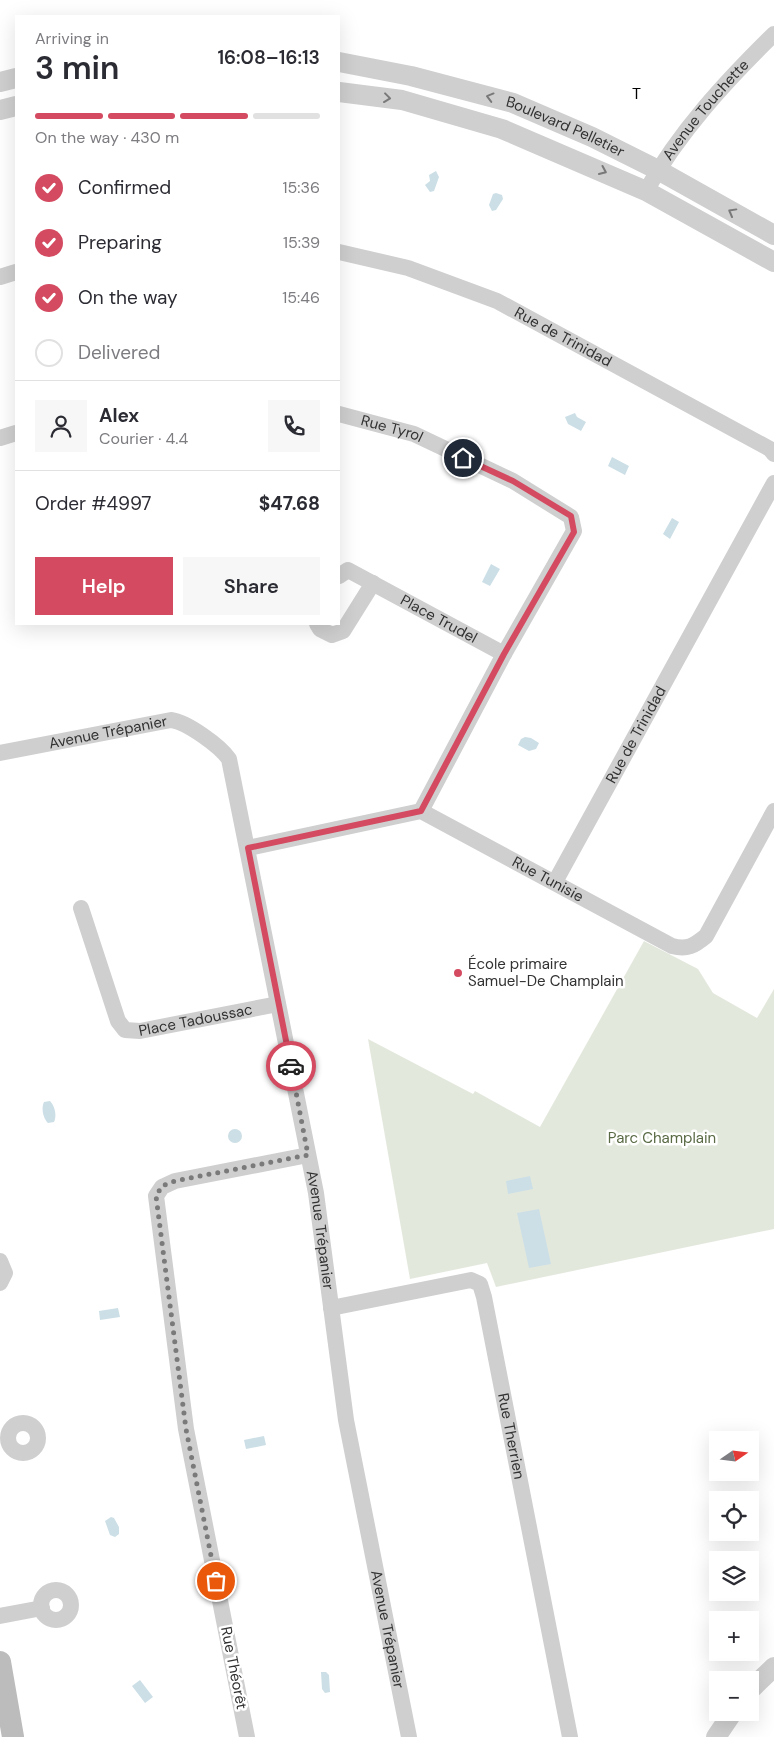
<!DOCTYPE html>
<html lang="en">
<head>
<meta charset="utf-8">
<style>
	body { margin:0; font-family:"DM Sans",sans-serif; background:#f7f7f7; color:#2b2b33; height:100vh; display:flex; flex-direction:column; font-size:19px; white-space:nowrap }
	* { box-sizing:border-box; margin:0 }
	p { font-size:16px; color:#7c7c81 }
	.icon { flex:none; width:28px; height:28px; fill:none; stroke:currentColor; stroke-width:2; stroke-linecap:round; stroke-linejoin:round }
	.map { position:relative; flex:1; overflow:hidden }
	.side { position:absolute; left:15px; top:15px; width:325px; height:610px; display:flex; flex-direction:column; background:#fff; border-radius:0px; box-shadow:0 5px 20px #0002 }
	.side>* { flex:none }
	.needle { width:32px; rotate:76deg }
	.controls { position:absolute; left:709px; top:1431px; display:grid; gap:10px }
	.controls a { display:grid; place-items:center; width:50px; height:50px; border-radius:0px; background:#fff; box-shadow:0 5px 20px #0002; font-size:25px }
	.pin { position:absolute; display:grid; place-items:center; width:42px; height:42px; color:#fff; margin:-21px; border:2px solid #fff; border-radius:50%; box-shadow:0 1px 5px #0007 }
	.courier { position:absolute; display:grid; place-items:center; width:50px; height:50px; margin:-25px; border:4px solid #d44a60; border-radius:50%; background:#fff; color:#222; box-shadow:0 1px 6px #0007 }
	.head em { font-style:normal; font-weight:600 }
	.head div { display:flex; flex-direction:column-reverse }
	.head { display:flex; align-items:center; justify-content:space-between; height:85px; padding:0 20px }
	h1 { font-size:32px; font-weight:600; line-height:38px }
	.bar { display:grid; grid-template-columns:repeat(4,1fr); gap:8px 5px; align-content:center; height:60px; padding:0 20px }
	.bar i { height:6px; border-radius:4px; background:#e1e1e2 }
	.bar .on { background:#d44a60 }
	.bar p { grid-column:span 4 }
	.line { display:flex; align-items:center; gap:12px; padding:0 20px; border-top:1px solid #e1e1e2 }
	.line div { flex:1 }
	.round { display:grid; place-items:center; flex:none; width:52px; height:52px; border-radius:0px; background:#f7f7f7 }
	ol { padding:0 20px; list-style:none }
	li { display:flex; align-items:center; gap:15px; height:55px }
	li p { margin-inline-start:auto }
	li .icon { padding:5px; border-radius:50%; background:#d44a60; color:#fff; stroke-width:4 }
	li:last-child { color:#7c7c81 }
	li i { width:28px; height:28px; border:2px solid #e1e1e2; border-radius:50% }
	.cta { display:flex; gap:10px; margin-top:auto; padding:10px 20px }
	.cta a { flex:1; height:58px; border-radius:0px; background:#d44a60; color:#fff; font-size:20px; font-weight:600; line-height:58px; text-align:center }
	.cta a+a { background:#f7f7f7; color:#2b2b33 }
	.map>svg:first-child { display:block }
</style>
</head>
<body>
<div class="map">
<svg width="774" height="1737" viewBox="0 0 774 1737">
	<rect width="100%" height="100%" fill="#fff"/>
	<!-- green -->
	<path fill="#e3e8dd" d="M644 941 698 969 713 993 757 1018 774 989V1229L496 1287 487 1263 410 1279 368 1039 473 1094 475 1091 540 1127Z"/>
	<!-- water -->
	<path fill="#ccdfe6" d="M436 171 439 177 434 191 430 192 425 185 430 181 429 175Z
		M496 193 502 195 503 199 496 210 492 211 489 205 493 194Z
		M575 413 577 417 586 422 581 431 568 424 565 417Z
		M612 457 629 466 625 475 608 466Z
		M672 518 679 522 670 539 663 534Z
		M491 564 500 569 490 586 482 582Z
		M525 737 531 738 539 743 536 749 529 751 518 745 521 739Z
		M50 1101C55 1106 57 1116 54 1122L48 1123C43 1118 41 1108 44 1102Z
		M228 1136a7 7 0 1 1 14 0a7 7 0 1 1-14 0Z
		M530 1176 533 1189 508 1194 506 1181Z
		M539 1209 551 1264 529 1268 517 1213Z
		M118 1308 120 1317 100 1320 99 1311Z
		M264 1436 266 1445 246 1449 244 1440Z
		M111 1517 114 1518 119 1527V1534L115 1537 110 1535 105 1521Z
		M321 1672H326L329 1675 330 1692 325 1693 322 1689Z
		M140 1680 153 1697 145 1703 132 1686Z"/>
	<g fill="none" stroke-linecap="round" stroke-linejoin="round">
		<!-- minor -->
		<g stroke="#cfcfcf" stroke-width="16">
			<path id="s1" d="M646 191C679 132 726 81 774 34"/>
			<path id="s2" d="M339 252 408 268 497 301 770 449 774 454"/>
			<path d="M0 277 16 272"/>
			<path id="s3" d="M339 414 414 434 513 481 571 517 574 531 504 654 421 811"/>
			<path d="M0 438 16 433"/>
			<path id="s4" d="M339 576 348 570 504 654"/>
			<path d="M317 624 320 629 332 635 343 631 373 583"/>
			<path id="s5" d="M0 753 171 720C187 722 220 746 229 759L316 1193 346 1420 409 1737"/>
			<path id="s6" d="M248 848 421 811 672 946C687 950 694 946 706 936L774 811"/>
			<path id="s7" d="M555 882 774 483"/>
			<path id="s8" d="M81 908 118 1021 125 1030 140 1031 278 1004"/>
			<path d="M0 1261 5 1273 0 1283"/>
			<path id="s9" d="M331 1308 471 1280 480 1284 484 1297 570 1737"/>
			<circle cx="23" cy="1438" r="15"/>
			<circle cx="56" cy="1605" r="15"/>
			<path d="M0 1616 42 1608"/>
			<path d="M247 1737 186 1429 156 1196 162 1187 175 1181 308 1155"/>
		</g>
		<!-- tertiary -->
		<g stroke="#cfcfcf" stroke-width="20">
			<path id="s10" d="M339 62 411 76 513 103 592 137 658 170 774 235"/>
			<path d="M0 82 16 78"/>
			<path d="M339 92 402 100 502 129 646 191 774 262"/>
			<path d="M0 110 16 106"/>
			<path d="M750 1690 774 1667"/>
			<path d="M716 1737 733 1712"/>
		</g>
		<!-- secondary -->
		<path stroke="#bcbcbc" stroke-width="22" d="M0 1662 13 1737"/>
	</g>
	<!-- one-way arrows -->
	<defs><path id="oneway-chevron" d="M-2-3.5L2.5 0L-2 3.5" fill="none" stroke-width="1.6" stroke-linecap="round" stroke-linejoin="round" transform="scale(1.25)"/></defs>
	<g stroke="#797979">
		<use href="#oneway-chevron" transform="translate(490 97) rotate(-165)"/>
		<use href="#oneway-chevron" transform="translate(387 98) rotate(7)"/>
		<use href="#oneway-chevron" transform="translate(603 171) rotate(24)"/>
		<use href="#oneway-chevron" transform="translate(732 212) rotate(-151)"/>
	</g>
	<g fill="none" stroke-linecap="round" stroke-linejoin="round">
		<!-- done -->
		<path stroke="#7a7a7a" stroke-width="5" stroke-dasharray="0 9" d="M216 1581 186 1429 156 1196 162 1186 175 1181 308 1155 291 1066"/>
		<!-- route -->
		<path stroke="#d44a60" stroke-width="6" d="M291 1066 248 848 421 811 504 654 574 532 571 516 513 481 463 458"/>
	</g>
	<!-- markers -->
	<circle fill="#d44a60" stroke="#fff" stroke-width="2" cx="458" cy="973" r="5"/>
	<g text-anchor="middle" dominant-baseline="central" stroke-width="5" stroke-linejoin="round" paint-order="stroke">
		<!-- street labels -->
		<g font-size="15" fill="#323232" stroke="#fff">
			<text stroke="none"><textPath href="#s1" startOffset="101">Avenue Touchette</textPath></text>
			<text stroke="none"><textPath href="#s10" startOffset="236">Boulevard Pelletier</textPath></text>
			<text stroke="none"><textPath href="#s2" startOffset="241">Rue de Trinidad</textPath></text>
			<text stroke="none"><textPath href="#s3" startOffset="55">Rue Tyrol</textPath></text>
			<text stroke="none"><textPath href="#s4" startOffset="114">Place Trudel</textPath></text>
			<text stroke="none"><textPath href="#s5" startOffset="110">Avenue Trépanier</textPath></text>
			<text stroke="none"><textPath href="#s7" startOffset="168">Rue de Trinidad</textPath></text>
			<text stroke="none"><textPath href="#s6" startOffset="321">Rue Tunisie</textPath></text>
			<text stroke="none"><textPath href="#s8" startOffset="202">Place Tadoussac</textPath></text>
			<text stroke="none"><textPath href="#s5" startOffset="725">Avenue Trépanier</textPath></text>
			<text stroke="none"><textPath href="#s9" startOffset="308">Rue Therrien</textPath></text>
			<text stroke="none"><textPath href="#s5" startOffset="1130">Avenue Trépanier</textPath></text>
			<text transform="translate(234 1668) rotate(79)">Rue Théorêt</text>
		</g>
		<!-- poi labels -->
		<g font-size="15" fill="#323232" stroke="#fff" text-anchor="start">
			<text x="468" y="964">École primaire<tspan x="468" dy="17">Samuel-De Champlain</tspan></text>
		</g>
		<!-- park labels -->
		<g font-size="15" fill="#596a44" stroke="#fff">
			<text x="662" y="1138">Parc Champlain</text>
		</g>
		<!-- neighbourhood labels -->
		<g font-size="16" letter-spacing="1" fill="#000" stroke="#fff">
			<text x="637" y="93">T</text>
		</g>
	</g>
</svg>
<div class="controls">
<a><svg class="needle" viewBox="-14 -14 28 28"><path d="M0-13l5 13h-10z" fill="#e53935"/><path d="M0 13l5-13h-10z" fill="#7c7c81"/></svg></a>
<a><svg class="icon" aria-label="locate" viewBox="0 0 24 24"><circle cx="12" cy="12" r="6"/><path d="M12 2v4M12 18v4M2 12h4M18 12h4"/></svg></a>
<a><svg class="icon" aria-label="layers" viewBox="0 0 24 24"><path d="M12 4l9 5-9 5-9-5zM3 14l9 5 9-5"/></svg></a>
<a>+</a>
<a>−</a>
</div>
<div class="pin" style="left:216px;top:1581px;background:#ea580c"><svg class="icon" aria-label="bag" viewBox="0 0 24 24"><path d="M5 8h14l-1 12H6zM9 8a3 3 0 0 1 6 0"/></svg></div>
<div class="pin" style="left:463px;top:458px;background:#1f2937"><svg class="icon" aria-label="home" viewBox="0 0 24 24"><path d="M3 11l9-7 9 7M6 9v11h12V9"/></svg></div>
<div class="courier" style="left:291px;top:1066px"><svg class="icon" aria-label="car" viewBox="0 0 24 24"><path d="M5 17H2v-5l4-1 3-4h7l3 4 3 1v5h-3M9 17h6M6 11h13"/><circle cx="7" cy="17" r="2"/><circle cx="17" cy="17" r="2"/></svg></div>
<section class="side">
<div class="head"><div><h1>3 min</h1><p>Arriving in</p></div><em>16:08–16:13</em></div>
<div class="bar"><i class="on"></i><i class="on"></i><i class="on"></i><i></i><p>On the way · 430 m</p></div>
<ol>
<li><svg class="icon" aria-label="check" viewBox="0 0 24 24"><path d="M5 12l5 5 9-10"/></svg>Confirmed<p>15:36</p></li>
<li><svg class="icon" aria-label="check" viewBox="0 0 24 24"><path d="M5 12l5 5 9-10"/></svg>Preparing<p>15:39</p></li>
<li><svg class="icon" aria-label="check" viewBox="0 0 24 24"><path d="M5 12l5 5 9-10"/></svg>On the way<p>15:46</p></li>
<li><i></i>Delivered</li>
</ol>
<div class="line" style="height:90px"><a class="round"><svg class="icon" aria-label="person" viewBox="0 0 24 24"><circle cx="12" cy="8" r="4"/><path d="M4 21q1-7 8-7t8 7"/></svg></a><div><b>Alex</b><p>Courier · 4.4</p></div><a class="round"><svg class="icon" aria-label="phone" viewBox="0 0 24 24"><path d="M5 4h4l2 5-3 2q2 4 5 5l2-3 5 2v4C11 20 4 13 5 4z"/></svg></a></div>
<div class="line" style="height:65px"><div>Order #4997</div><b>$47.68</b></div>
<div class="cta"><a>Help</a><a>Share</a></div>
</section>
</div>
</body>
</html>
